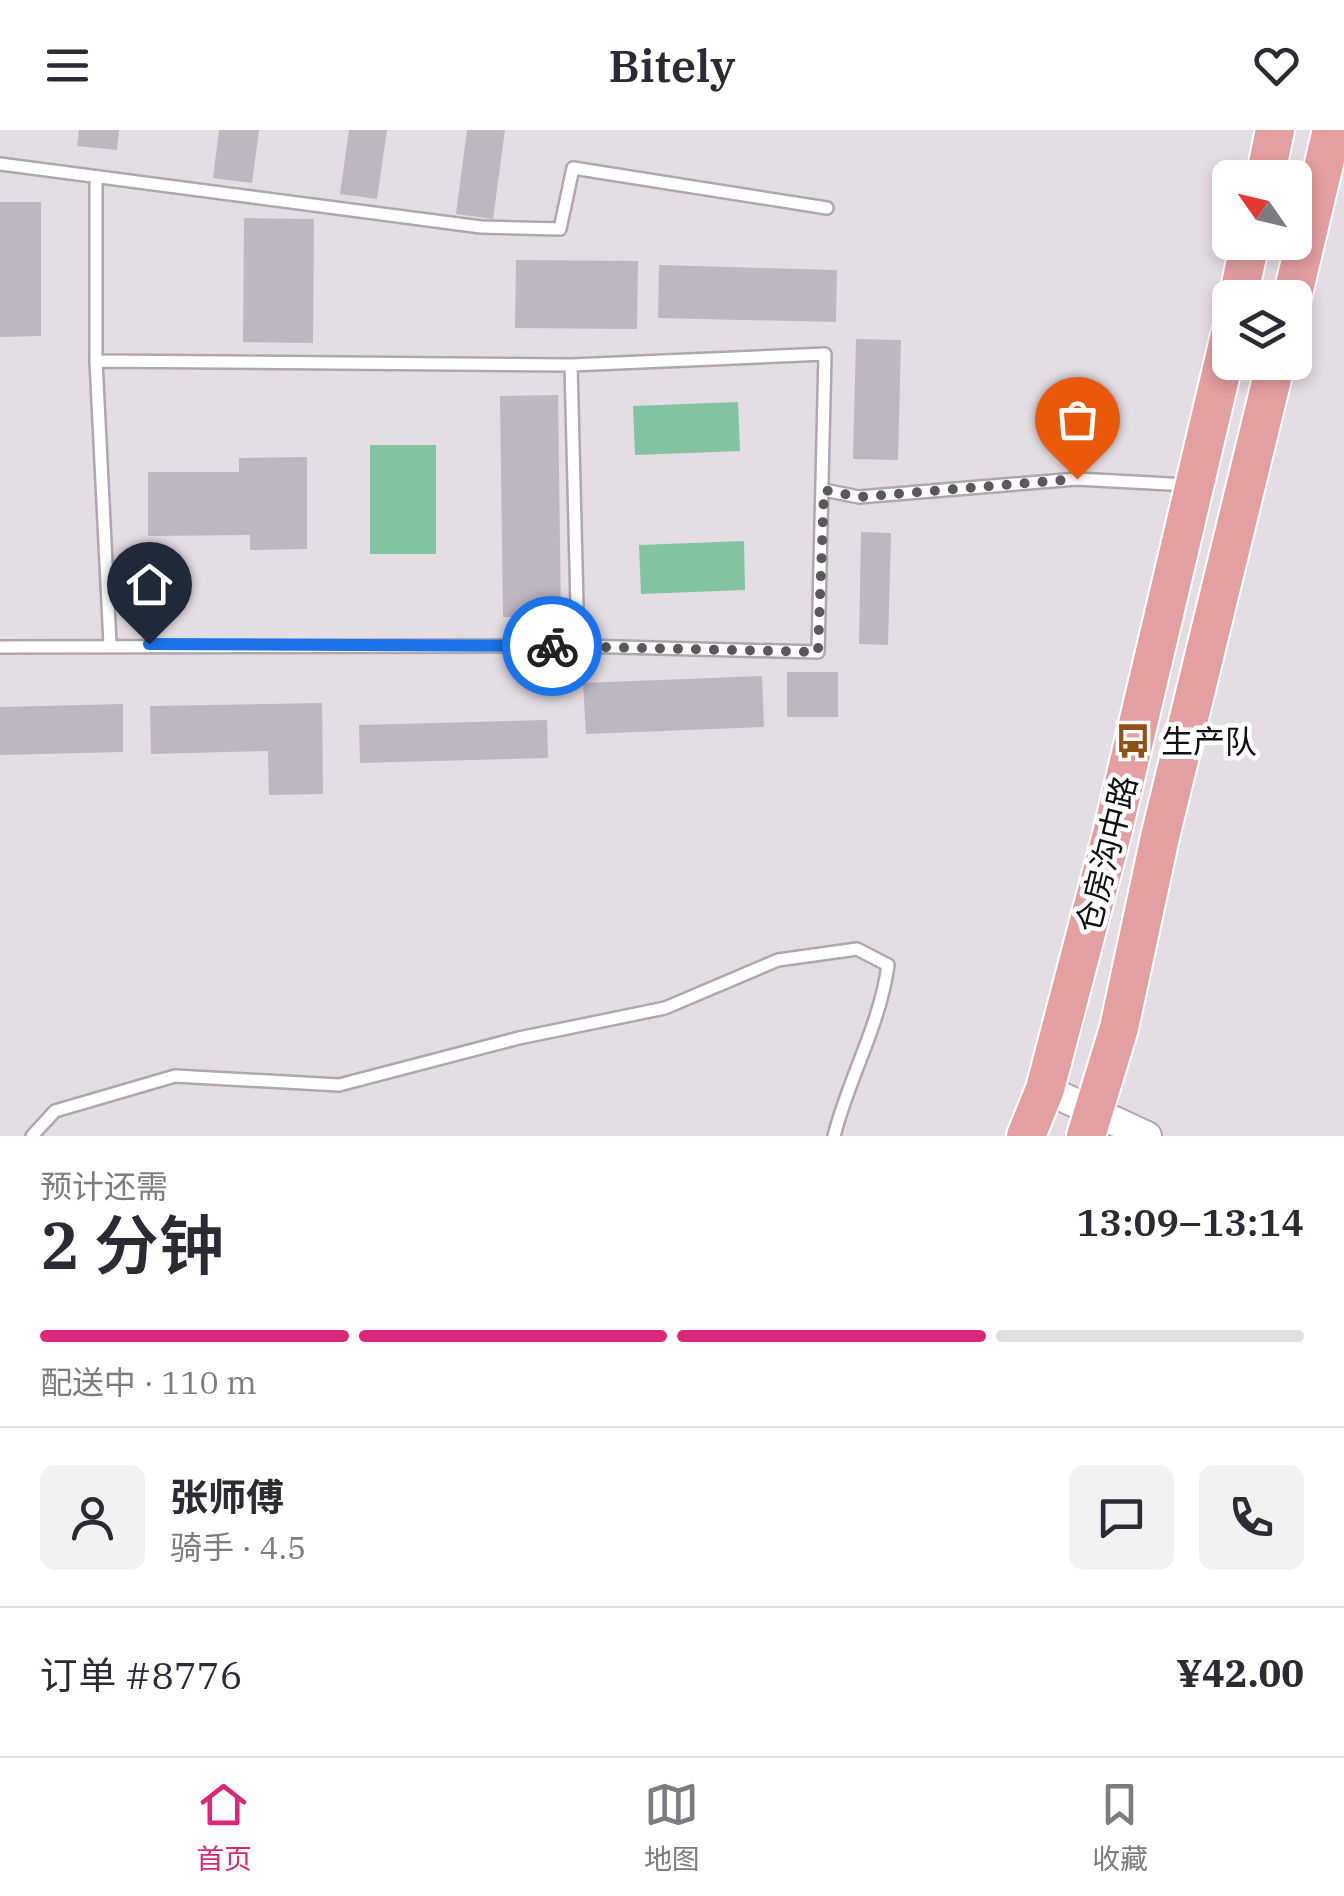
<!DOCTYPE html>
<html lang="zh">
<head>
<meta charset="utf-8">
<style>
	body { margin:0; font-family:"IBM Plex Serif","Noto Sans SC",serif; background:#f2f2f3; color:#2b2b33; height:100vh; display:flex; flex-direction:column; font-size:38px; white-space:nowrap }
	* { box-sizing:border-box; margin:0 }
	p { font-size:32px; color:#7c7c81 }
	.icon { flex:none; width:55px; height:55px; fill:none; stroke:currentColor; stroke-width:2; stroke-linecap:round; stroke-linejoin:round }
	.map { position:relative; height:1006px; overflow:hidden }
	.drawer { display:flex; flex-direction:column; background:#fff; flex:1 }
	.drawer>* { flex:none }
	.needle { width:65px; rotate:304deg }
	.tools { position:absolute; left:1212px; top:30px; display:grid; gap:20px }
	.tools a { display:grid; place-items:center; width:100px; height:100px; border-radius:15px; background:#fff; box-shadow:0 5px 15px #0003; font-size:50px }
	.pin { position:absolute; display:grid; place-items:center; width:85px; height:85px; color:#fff; margin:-102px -42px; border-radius:50% 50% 50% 0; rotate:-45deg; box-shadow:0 0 10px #0007 }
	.pin .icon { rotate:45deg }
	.courier { position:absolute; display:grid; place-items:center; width:100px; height:100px; margin:-50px; border:8px solid #1a73e8; border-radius:50%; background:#fff; color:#222; box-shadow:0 2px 12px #0007 }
	.overview em { font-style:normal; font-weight:600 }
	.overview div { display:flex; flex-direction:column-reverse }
	.overview { display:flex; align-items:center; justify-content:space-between; height:170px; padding:0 40px }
	h1 { font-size:65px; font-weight:600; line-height:75px }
	.bar { display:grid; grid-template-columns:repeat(4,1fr); gap:15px 10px; align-content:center; height:120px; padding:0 40px }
	.bar i { height:12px; border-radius:8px; background:#e1e1e2 }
	.bar .current { background:#db2777 }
	.bar p { grid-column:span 4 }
	.line { display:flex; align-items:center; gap:25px; padding:0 40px; border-top:2px solid #e1e1e2 }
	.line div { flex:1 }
	.round { display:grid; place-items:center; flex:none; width:105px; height:105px; border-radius:15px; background:#f2f2f3 }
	header { display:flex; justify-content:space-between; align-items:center; height:130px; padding:0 40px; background:#fff; font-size:45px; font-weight:600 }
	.dock { display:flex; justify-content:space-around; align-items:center; height:140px; border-top:2px solid #e1e1e2; background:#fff; font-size:28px; color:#7c7c81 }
	.dock a { display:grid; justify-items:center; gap:5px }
	.dock .current { color:#db2777 }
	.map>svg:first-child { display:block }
</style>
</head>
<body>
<header><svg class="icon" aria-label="menu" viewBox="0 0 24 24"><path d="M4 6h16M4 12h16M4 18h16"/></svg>Bitely<svg class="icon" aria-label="heart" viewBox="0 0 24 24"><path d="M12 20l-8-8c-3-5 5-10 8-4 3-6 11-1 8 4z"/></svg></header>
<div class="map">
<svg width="1344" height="1006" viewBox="0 0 1344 1006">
	<rect width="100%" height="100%" fill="#e5dde4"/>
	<!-- green -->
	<path fill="#83c3a2" d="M738 272 740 321 635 325 633 276Z
		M370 315H436V424H370Z
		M744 411 745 460 641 464 639 415Z"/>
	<!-- building -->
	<path fill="#bcb7c0" d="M79 0H119L117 20 77 16Z
		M219 0H259L252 53 213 48Z
		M349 0H387L377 69 340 64Z
		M467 0H505L493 89 456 84Z
		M0 72H41V206L0 207Z
		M244 88 314 89 313 213 243 212Z
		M516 130 638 131 637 199 515 198Z
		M659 135 837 140 836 192 658 188Z
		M856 209 901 210 898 330 853 329Z
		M558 265 561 486 503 487 500 266Z
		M307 327V419L250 420V405L148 406V342H239V328Z
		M861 402 891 403 888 515 859 514Z
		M787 542H838V587H787Z
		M762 546 764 597 586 604 583 553Z
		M322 573 323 664 269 665 268 621 151 624 150 576Z
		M123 574V622L0 625V577Z
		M547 590 548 628 360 633 359 595Z"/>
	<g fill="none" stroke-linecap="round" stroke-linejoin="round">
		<defs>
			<path id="service" d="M0 34 481 97 560 99 573 38 827 78
				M96 48V231L110 514
				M571 235 578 516
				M824 360 859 367 1077 349 1188 355
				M0 517 578 516 818 522 825 224 571 235 96 231
				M32 1006 55 981 175 946 339 955 519 908 665 878 778 830 857 819 888 835C880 895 849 947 834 1006"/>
			<path id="tertiary" d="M1045 959 1147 1006"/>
			<path id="trunk" d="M1265 48 1275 0
				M1238 168 1250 112
				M1292 168 1332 0
				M1026 1006 1045 959 1112 704 1230 205
				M1086 1006 1119 898 1160 707 1276 232"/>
		</defs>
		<!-- service casing -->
		<use href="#service" stroke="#afa7ae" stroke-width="16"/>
		<!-- tertiary casing -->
		<use href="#tertiary" stroke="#afa7ae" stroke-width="32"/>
		<!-- trunk casing -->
		<use href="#trunk" stroke="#fff" stroke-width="42"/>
		<!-- service -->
		<use href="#service" stroke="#fff" stroke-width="11"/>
		<!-- tertiary -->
		<use href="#tertiary" stroke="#fff" stroke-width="28"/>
		<!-- trunk -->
		<use href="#trunk" stroke="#e49fa2" stroke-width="38"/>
	</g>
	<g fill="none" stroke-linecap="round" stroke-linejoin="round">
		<!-- done -->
		<path stroke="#5c575c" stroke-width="10" stroke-dasharray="0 18" d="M552 516 818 522 824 360 859 367 1077 349"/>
		<!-- route -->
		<path stroke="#1a73e8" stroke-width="12" d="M149 514 552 516"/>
	</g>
	<!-- icons -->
	<defs>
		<symbol id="bus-bare" viewBox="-9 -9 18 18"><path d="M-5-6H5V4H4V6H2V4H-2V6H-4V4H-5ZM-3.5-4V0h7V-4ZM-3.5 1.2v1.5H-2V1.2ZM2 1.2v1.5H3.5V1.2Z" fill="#8f5116" stroke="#fff" stroke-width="2.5" paint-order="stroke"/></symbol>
	</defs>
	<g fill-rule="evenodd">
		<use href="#bus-bare" x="1108" y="586" width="50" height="50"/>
	</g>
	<g text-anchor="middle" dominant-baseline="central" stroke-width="9" stroke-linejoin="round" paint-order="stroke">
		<!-- poi labels -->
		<g font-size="32" fill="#120f12" stroke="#fff" text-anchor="start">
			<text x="1161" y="611">生产队</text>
		</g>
		<!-- street labels -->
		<g font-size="32" fill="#120f12" stroke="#fff">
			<text transform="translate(1106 724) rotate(-76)">仓房沟中路</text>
		</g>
	</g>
</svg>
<div class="tools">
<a><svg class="needle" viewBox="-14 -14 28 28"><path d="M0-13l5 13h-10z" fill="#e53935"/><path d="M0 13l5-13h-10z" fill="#7c7c81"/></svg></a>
<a><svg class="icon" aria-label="layers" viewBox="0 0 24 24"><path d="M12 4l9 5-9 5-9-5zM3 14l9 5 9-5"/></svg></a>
</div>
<div class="pin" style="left:1077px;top:349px;background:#ea580c"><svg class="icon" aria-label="bag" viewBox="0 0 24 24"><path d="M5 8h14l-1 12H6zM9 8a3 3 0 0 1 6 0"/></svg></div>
<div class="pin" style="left:149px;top:514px;background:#1f2937"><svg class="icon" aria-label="home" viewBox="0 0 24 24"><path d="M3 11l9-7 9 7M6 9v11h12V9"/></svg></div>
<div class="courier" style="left:552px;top:516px"><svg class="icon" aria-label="bike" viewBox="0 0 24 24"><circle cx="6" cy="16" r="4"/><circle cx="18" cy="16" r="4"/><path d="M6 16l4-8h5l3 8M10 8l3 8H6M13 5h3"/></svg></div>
</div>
<section class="drawer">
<div class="overview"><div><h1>2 分钟</h1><p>预计还需</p></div><em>13:09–13:14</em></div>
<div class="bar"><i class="current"></i><i class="current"></i><i class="current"></i><i></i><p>配送中 · 110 m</p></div>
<div class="line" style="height:180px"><a class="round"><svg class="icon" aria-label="person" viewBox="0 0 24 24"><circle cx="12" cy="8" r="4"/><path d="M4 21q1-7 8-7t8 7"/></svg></a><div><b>张师傅</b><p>骑手 · 4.5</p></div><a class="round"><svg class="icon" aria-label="chat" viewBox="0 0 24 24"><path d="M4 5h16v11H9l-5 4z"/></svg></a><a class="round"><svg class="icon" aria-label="phone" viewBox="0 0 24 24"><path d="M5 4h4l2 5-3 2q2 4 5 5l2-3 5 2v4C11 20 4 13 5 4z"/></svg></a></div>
<div class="line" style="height:130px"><div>订单 #8776</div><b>¥42.00</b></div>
</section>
<nav class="dock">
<a class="current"><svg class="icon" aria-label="home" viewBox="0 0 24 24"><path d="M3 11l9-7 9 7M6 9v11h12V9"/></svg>首页</a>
<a><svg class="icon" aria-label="map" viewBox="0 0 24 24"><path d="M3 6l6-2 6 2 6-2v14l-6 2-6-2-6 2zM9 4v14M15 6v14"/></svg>地图</a>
<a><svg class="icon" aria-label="saved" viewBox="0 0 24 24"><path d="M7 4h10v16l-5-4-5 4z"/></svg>收藏</a>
</nav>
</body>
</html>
